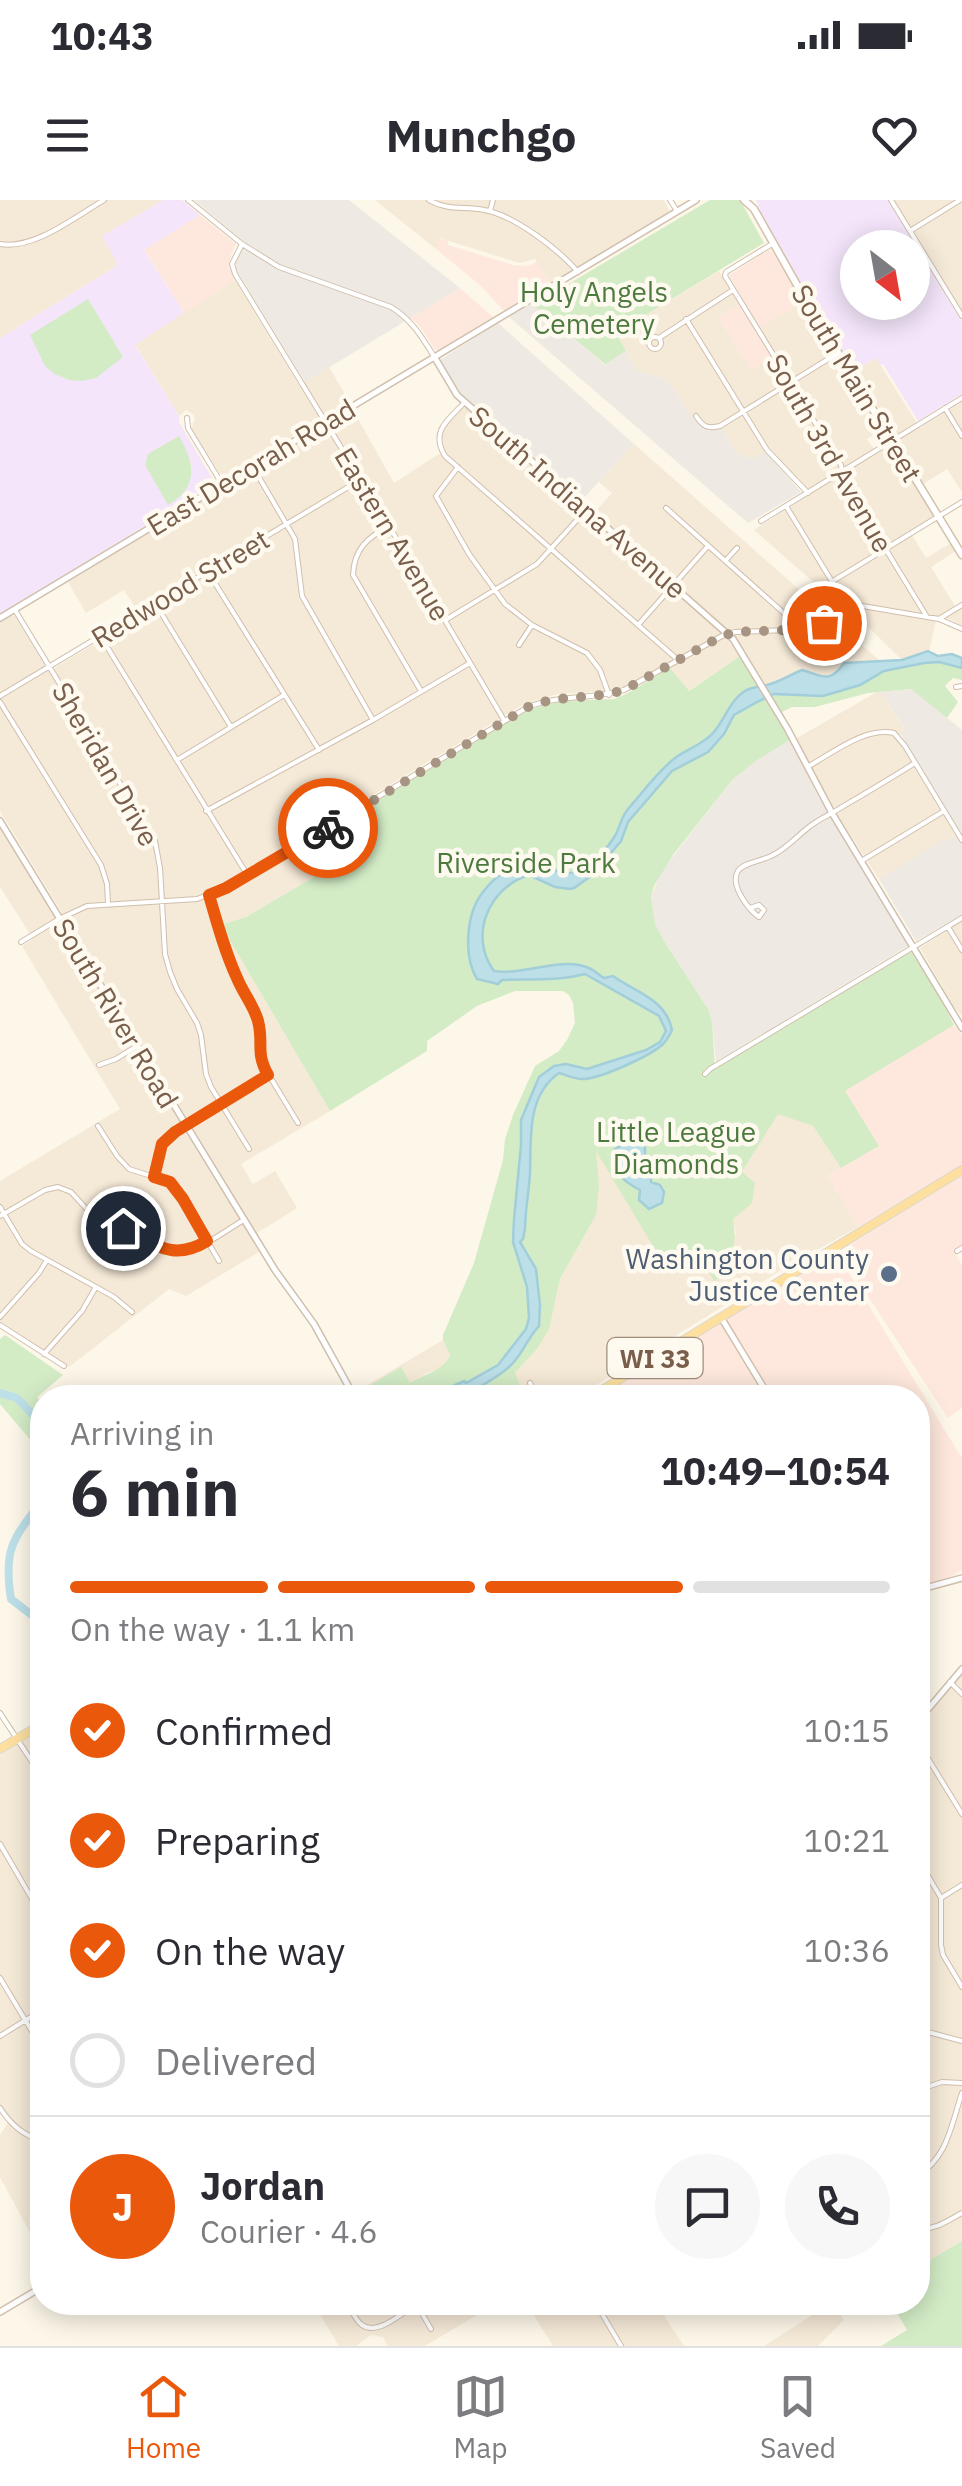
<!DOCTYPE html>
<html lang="en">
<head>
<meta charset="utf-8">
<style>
	body { margin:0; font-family:"IBM Plex Sans",sans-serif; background:#f7f7f7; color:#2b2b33; height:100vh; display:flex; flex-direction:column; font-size:38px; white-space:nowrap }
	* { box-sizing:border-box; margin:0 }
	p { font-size:32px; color:#7c7c81 }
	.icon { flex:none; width:55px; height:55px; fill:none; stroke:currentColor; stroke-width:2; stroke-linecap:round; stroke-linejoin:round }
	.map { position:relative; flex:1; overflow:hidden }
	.panel { position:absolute; left:30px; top:1185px; width:900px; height:930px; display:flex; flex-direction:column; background:#fff; border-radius:40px; box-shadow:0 5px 25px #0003 }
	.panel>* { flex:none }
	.needle { width:65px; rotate:149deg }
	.buttons { position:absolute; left:840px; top:30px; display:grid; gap:20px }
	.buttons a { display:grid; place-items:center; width:90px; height:90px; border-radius:50%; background:#fff; box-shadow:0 5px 25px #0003; font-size:50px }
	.pin { position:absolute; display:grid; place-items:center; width:85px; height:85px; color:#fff; margin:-42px; border:5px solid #fff; border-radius:50%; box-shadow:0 2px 10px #0007 }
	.courier { position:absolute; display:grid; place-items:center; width:100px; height:100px; margin:-50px; border:8px solid #ea580c; border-radius:50%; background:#fff; color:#222; box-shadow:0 2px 12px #0007 }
	.summary em { font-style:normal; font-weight:700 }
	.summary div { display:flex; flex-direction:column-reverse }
	.summary { display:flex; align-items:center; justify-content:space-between; height:170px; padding:0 40px }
	h1 { font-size:65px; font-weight:700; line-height:75px }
	.bar { display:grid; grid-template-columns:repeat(4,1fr); gap:15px 10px; align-content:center; height:120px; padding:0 40px }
	.bar i { height:12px; border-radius:8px; background:#e1e1e2 }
	.bar .active { background:#ea580c }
	.bar p { grid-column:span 4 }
	.line { display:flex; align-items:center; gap:25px; padding:0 40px; border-top:2px solid #e1e1e2 }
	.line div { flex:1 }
	.round { display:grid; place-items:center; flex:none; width:105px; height:105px; border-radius:52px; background:#f7f7f7 }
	ol { padding:0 40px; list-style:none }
	li { display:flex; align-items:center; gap:30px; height:110px }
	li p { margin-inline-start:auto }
	li .icon { padding:10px; border-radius:50%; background:#ea580c; color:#fff; stroke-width:4 }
	li:last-child { color:#7c7c81 }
	li i { width:55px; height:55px; border:5px solid #e1e1e2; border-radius:50% }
	.status { display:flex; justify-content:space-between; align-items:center; height:70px; padding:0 50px; background:#fff; direction:ltr }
	.status svg { height:28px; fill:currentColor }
	header { display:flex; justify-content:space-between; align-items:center; height:130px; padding:0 40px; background:#fff; font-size:45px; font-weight:700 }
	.menu { display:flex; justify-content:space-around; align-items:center; height:140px; border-top:2px solid #e1e1e2; background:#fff; font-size:28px; color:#7c7c81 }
	.menu a { display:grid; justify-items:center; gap:5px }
	.menu .active { color:#ea580c }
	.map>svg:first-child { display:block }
</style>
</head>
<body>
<div class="status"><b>10:43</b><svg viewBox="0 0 49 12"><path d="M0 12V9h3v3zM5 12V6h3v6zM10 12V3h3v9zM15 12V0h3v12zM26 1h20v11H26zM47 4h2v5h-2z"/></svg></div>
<header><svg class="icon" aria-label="menu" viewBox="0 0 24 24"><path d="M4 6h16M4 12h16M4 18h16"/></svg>Munchgo<svg class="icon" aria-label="heart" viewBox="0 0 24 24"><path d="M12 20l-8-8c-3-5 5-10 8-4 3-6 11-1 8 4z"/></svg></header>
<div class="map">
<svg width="962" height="2146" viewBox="0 0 962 2146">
	<rect width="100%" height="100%" fill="#fdf7e9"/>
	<!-- residential -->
	<path fill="#f5e9d7" d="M0 0H163L103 36 119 64 0 138Z
		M375 0H664L669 10 667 13 550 83 535 59 519 63 440 38 436 49Z
		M894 0H959L962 4V111Z
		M719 71 739 104 718 117 751 170 776 155 760 127 804 101 881 230 867 239 877 254 889 247 893 249 933 313 932 318 910 332 926 358 951 343 956 351 931 367 958 411 962 409V426L952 420 937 416 929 451 926 454 902 460 854 413 833 377 818 386 754 330 811 294 779 261 770 249 753 259 737 253 720 225 712 229 697 225 667 179 637 171 616 133Z
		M235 80 299 185 329 167 350 203 223 278 191 229 195 219 193 214 186 210 179 216 135 144Z
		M876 158 920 228 962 202V292L947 269 923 284 854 171Z
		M463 208H466L720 430 740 456 688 491 667 464 616 491 558 494 526 503 321 626 334 659 327 661 314 677 246 717 221 725 330 911 241 964 253 984 275 971 297 1008 257 1033 0 611V422L11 416H15L49 471 141 416 124 390 86 413 68 382 353 210 394 283 445 250 442 236 446 227Z
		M634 244 879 460 868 463 854 461 842 465 835 474 825 477H817L807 471 765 485 737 439 595 312 612 293 599 282Z
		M877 492H881L905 530 897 538 956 636 947 641 945 640 879 679 823 592 797 538Z
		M0 629 259 1052 186 1096 169 1089 69 1167 0 1121V981L120 909 22 746 33 739 0 687Z
		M962 721V816L953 805 920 748Z
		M778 913 813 926 841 968 828 976 858 1027 778 1072 577 1197H518L519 1183 515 1173 537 1149 556 1099 560 1079 596 1015V950L667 1068 696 1051 736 1034 733 1019 742 972Z
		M443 1140 450 1155 441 1169 427 1173 410 1183 400 1168 357 1193V1191Z
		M962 1475V2041L918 2067V1526Z
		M42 1530V2055L0 1977V1935L9 1921 0 1907V1555Z
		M833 2102 844 2120 818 2146H764Z
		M313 2103H497L425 2146H388L383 2137 371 2135 356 2146H339Z
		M555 2103H656L684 2146H553L534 2116Z"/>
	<!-- commercial -->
	<path fill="#fee8dd" d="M200 15 236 44 231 55 229 67 235 80 184 113 144 49Z
		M439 38 448 41V45L513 65 528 66 537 62 550 83 504 111 481 86 436 49Z
		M770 49 804 101 756 130 772 158 751 170 718 117 744 101 729 75Z
		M460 88 493 117 439 150H435L419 125 410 118Z
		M954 825 962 835V965L858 1027 828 976 878 946 844 891Z
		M962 975V1045L953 1050 962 1065V1208L948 1218 848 1066 846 1056 852 1044Z
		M833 1047 962 1258V1370L918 1397V1198H601Z"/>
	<!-- industrial -->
	<path fill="#eee9e2" d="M194 0H349L460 88 305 182 236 69V59L246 43Z
		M531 103 604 164 626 151 637 171 667 179 697 225 712 229 720 225 737 253 753 259 765 251 801 292 748 323 509 117Z
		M498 123 634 244 582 300 460 192 440 160Z
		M912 489 962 530V715L916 741 879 679 945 639 947 641 961 633 900 533 905 529 881 492Z
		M790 540 818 596 908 746 716 862 712 821 708 809 664 741 655 723 651 697 661 672 733 579 756 561Z"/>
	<!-- education -->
	<path fill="#f4e5fa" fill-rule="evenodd" d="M163 0H182L200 15 144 50 184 113 135 145 179 216V222L215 283 0 414V138L118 65 102 36Z
		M756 0H888L962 122V194L918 221 883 164 880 165 876 158 854 171 765 23ZM858 48H912V102H858Z"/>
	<!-- green -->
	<path fill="#d3ecc6" d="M710 0H740L764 43 616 133 626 151 605 164 533 105Z
		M88 99 123 157 96 178 81 181 70 180 54 174 45 166 30 135Z
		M179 236C195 263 199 287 168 305L145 265 148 254Z
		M740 456 790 540 756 561 733 579 673 655 654 686 651 697 655 723 664 741 708 809 712 821 715 868 911 752 941 799 954 825 845 891 879 946 841 968 813 926 778 914 742 972 755 983 752 1003 733 1019C738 1052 731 1055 715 1082L696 1051 666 1068 596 951 599 986 596 1015 560 1079 549 1129 537 1149 515 1173 519 1183 518 1197H360L357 1193 401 1167 410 1183C426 1173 442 1172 450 1155L443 1140V1135L474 1063 503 960 505 939 513 915 535 866 559 851 567 840 575 823 573 803 569 795 563 791H515L477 806 427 841V851L330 911 221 725 246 717 314 677 311 669 337 657 329 633 332 628 528 510 558 501 614 499 626 494 670 468 689 491Z
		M940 461 962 468V480L953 478 945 486 958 502 947 518 911 489 868 493 815 507H792L782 512 772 496 789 494H823L882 471 927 462Z
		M5 1135 63 1175 37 1197 42 1205V1238L33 1243 0 1204V1139Z
		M962 2041V2146H881L907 2130 891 2103 918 2102V2067Z"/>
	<!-- water -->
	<path fill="#bcdfe8" stroke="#a2ceda" stroke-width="2.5" d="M928 451 938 456 952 454 962 458V468L939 462 924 463 884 471 860 485 823 496 774 494 759 501 734 515 724 534 708 552 672 571 628 622 621 641 591 676 574 688 570 689 555 687 529 675C489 687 468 736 494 771 524 776 562 755 591 769 595 771 599 775 604 778L613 776C635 792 666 799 672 830 668 838 669 838 663 844 652 855 598 880 582 879 574 879 567 875 559 873 527 895 531 937 530 973 529 992 525 1011 525 1029L523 1039 520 1042 536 1069 540 1105 539 1126C528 1137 523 1154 511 1165 500 1176 484 1184 471 1192L472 1196 426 1198 464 1181 466 1183 498 1165 526 1129 529 1118 527 1087 513 1042 514 1019 521 945V920L539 877 554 866 566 864 587 869 646 850 660 842 666 831 659 816 585 774C559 781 529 779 502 780L498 784 477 779C463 756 466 713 483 692 496 675 518 657 541 665 557 670 566 679 583 668 595 661 608 648 615 636 620 627 621 617 628 609 643 592 657 572 675 558 687 549 702 545 713 533 724 521 730 500 745 491 751 487 759 487 767 485 779 482 790 475 802 470 822 475 829 485 844 463L902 460Z
		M637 937H642C646 945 645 949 645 957 646 969 652 965 651 982L660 985 664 992 662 1003 649 1009 639 1000 640 990C624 982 608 969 615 949Z"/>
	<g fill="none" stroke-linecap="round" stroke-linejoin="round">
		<!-- river -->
		<path stroke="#bcdfe8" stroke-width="8" d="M0 1193 17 1198 39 1221 42 1231
			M42 1301C13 1339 3 1349 11 1399L33 1416 42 1415"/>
		<defs>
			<path id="minor" d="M188 0 242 44 279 67 391 107C412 120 422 137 435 158
				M429 0C448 11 464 6 484 10 514 15 558 49 578 72
				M670 0 677 11
				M891 0 962 116
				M490 11 493 0
				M910 31 960 0
				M0 44C34 50 75 17 104 0
				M242 44 232 64 235 74 389 326 504 520
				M772 44 726 72 725 76 841 265 843 279 927 417
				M686 119 767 250 808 293
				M649 143a6 6 0 1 1 12 0a6 6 0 1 1-12 0Z
				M659 138 733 90
				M465 202C448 220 430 231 445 256L678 460
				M945 208 962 236
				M696 216C703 227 708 229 720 226L838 153
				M187 218 188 228 222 284
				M253 267 295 339 302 396 373 520
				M458 267 436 296 469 354 505 404 532 425 587 453 600 470 609 495
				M786 306 845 403
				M666 308 795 423 799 430
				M761 321 962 198
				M389 326C367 338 354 349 353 375L421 491
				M726 360 737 348
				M208 372 319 550
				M833 381 962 302
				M155 403 231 527
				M15 410 155 641 160 668 165 754 170 772 177 789 197 823 201 835 206 874 211 887 249 949
				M447 419 537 364 587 309
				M939 419 962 405
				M638 425 708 346
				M101 437 248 676
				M519 445 532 425
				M956 487 962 486
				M0 496 360 280
				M0 502 101 665 107 684 108 703
				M177 560 284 495
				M809 566C834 552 865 527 894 533L905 546 962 640
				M206 611 373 520 470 463
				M326 629 336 656
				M863 660 944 611
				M209 695 224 747 236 778 256 816 259 827V849L261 862 298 923
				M750 708 759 705 764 710 759 717C749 710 729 685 738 671 744 662 763 661 773 655 787 648 796 637 809 627 819 619 831 614 842 607 866 593 891 578 915 563
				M948 727 962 750
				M21 742 59 719 87 706 197 699 226 688 528 507C560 494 592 500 624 490L722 436 735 432 813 429C828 423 831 409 845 403L939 419 962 429
				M99 865 116 859 137 846
				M705 874 710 869 962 718
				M98 926 117 956 129 969 170 982 183 999 219 1061
				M154 977 163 944 168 937 268 875
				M0 1007 22 1044 31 1051 114 1097 132 1112
				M0 1016 45 990 58 987 71 992 93 1016 172 1052C198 1054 222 1032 244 1020
				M957 1051 962 1048
				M0 1117 39 1073 47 1060
				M0 1125 64 1166
				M44 1154 82 1111 96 1087
				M530 1183 538 1198
				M950 1482 962 1494
				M0 1513 42 1577
				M918 1546 924 1552 962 1614
				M0 1644 42 1716
				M918 1659 941 1698V1745L943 1755 962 1787
				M941 1698 962 1685
				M0 1778 42 1848
				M918 1825 928 1832 962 1841
				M0 1836 42 1810
				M918 1890 942 1882 962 1883
				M0 1908C11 1925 23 1935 42 1941
				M918 1975C948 1957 951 1925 962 1893
				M918 2029C935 2030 947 2021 962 2013
				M347 2102C351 2109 355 2120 362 2125 378 2136 402 2113 416 2104
				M595 2102 621 2146
				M416 2103 431 2129"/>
			<path id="tertiary" d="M435 158 457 195 733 439 787 528 832 613 962 828
				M0 418 696 0
				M0 621 275 1070 314 1124 355 1198
				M722 1119 770 1198
				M918 1390 962 1378
				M918 1521 962 1469
				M0 2112 42 2087"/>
			<path id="secondary" d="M744 0 754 9 801 92 962 355"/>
			<path id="primary" d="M589 1198 962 970
				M0 1549 42 1524"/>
		</defs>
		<!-- minor casing -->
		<use href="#minor" stroke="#d0bfad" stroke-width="6"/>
		<!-- tertiary casing -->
		<use href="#tertiary" stroke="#d0bfad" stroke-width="8"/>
		<!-- secondary casing -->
		<use href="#secondary" stroke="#d3c0ab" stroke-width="9"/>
		<!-- primary casing -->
		<use href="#primary" stroke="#dcd5d0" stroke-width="10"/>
		<!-- minor -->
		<use href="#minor" stroke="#fff" stroke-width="4"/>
		<!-- tertiary -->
		<use href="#tertiary" stroke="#fff" stroke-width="5"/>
		<!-- secondary -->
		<use href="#secondary" stroke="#fff" stroke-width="6"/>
		<!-- primary -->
		<use href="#primary" stroke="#fde0a0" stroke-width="8"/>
	</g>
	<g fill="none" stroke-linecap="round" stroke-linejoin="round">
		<!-- done -->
		<path stroke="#a79482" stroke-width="10" stroke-dasharray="0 18" d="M328 628 528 507C559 494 592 500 624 490L722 436 736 432 813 429 824 423"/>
		<!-- route -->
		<path stroke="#ea580c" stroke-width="12" d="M123 1028C156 1044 172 1062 207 1041L183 999 170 982 154 977 162 944 175 932 268 875C255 852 264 843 258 821 254 806 243 793 237 778 225 752 217 723 209 695L226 688 328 628"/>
	</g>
	<!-- markers -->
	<circle fill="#5c6f8a" stroke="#fffaf0" stroke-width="4" cx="889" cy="1074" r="10"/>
	<g text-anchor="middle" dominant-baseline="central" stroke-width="9" stroke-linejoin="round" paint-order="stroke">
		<!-- shield labels -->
		<rect fill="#fffaf0" stroke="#a18d7c" stroke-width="2.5" x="607.5" y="1138" width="95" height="40" rx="8"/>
		<g font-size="25" font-weight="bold" fill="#795e4b">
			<text x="655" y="1158">WI 33</text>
		</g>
		<!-- park labels -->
		<g font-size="28" fill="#4d7a3f" stroke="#fffaf0">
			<text x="594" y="91">Holy Angels<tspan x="594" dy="32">Cemetery</tspan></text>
			<text x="526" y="662">Riverside Park</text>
			<text x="676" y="931">Little League<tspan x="676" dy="32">Diamonds</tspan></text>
		</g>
		<!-- street labels -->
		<g font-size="28" fill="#795e4b" stroke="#fffaf0">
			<text transform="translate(857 183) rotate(59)">South Main Street</text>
			<text transform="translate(830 253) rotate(60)">South 3rd Avenue</text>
			<text transform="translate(251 267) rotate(-31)">East Decorah Road</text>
			<text transform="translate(578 302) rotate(41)">South Indiana Avenue</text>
			<text transform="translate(393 334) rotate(59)">Eastern Avenue</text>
			<text transform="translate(180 388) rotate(-31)">Redwood Street</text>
			<text transform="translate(106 564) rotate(60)">Sheridan Drive</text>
			<text transform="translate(116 813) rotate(59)">South River Road</text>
		</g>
		<!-- service labels -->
		<g font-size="28" fill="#4e5e75" stroke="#fffaf0" text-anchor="end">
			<text x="869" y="1058">Washington County<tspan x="869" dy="32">Justice Center</tspan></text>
		</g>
	</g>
</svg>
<div class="buttons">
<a><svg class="needle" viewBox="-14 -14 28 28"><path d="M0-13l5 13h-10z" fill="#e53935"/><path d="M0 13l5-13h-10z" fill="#7c7c81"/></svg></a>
</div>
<div class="pin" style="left:824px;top:423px;background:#ea580c"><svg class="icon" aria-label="bag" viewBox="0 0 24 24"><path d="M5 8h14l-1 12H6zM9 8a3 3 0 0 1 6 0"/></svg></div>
<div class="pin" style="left:123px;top:1028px;background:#1f2937"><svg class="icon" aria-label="home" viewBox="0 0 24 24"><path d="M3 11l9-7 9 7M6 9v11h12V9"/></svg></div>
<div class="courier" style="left:328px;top:628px"><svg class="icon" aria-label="bike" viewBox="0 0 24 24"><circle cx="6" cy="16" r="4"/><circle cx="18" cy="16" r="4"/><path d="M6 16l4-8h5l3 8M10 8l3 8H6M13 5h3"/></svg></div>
<section class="panel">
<div class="summary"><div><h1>6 min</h1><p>Arriving in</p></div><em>10:49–10:54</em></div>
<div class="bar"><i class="active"></i><i class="active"></i><i class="active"></i><i></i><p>On the way · 1.1 km</p></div>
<ol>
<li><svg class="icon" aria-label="check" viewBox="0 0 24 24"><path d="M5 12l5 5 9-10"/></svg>Confirmed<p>10:15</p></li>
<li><svg class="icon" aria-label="check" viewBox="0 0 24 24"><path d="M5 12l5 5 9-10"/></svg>Preparing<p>10:21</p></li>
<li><svg class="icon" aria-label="check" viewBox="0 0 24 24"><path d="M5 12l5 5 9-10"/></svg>On the way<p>10:36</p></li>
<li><i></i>Delivered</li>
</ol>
<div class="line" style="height:180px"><b class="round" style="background:#ea580c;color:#fff">J</b><div><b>Jordan</b><p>Courier · 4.6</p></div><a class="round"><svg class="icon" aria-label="chat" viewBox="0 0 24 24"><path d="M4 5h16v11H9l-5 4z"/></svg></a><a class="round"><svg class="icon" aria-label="phone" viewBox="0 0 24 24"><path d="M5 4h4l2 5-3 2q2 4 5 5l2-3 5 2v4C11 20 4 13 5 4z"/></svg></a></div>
</section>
</div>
<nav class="menu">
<a class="active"><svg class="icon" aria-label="home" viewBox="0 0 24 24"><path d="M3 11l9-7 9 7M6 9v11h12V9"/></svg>Home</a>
<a><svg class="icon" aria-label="map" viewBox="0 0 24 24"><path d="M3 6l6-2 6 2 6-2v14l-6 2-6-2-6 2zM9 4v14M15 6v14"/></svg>Map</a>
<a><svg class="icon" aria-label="saved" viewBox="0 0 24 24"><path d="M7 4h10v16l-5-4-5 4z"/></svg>Saved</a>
</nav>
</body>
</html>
